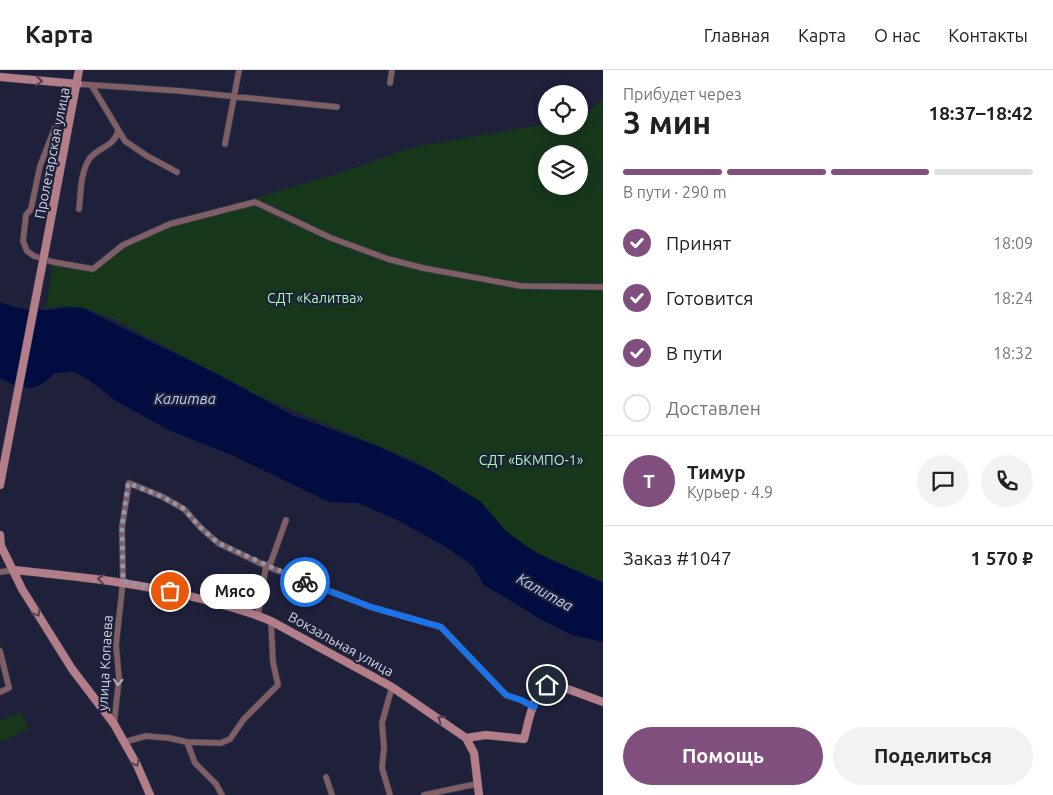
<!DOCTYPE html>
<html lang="ru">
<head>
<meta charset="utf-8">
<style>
	body { margin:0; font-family:Ubuntu,sans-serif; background:#f2f2f2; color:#202124; height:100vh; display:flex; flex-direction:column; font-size:19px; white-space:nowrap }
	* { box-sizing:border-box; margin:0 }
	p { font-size:16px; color:#757577 }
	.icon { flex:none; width:28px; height:28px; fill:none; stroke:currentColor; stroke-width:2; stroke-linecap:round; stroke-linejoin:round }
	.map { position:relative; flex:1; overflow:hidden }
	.drawer { display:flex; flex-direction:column; background:#fff; width:450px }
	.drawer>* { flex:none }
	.tools { position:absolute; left:538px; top:15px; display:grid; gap:10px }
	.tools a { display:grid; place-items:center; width:50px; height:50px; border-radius:50%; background:#fff; box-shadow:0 2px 12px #0003; font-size:25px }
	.pin { position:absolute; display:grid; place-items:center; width:42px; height:42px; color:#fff; margin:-21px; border:2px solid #fff; border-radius:50%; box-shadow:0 1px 5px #0007 }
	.courier { position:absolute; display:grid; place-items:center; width:50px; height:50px; margin:-25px; border:4px solid #1a73e8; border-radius:50%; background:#fff; color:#222; box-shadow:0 1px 6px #0007 }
	.bubble { position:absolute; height:35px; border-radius:18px; background:#fff; box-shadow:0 2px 12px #0003; font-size:16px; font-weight:600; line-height:35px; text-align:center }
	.head em { font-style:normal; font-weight:600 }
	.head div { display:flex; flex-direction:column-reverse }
	.head { display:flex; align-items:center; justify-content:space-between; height:85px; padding:0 20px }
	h1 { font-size:32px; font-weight:600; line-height:38px }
	.bar { display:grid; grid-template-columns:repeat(4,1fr); gap:8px 5px; align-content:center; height:60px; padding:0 20px }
	.bar i { height:6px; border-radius:4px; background:#e0e0e0 }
	.bar .current { background:#814f7e }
	.bar p { grid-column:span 4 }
	.line { display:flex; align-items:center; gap:12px; padding:0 20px; border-top:1px solid #e0e0e0 }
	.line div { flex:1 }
	.round { display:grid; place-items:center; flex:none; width:52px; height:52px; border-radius:26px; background:#f2f2f2 }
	ol { padding:0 20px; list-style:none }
	li { display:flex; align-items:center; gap:15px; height:55px }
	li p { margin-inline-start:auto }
	li .icon { padding:5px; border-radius:50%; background:#814f7e; color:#fff; stroke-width:4 }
	li:last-child { color:#757577 }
	li i { width:28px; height:28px; border:2px solid #e0e0e0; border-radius:50% }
	.button { display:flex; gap:10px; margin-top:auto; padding:10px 20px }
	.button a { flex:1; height:58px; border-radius:30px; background:#814f7e; color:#fff; font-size:20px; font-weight:600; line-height:58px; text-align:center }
	.button a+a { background:#f2f2f2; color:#202124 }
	header { display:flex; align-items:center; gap:30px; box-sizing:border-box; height:70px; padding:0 25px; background:#fff; border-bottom:1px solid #e0e0e0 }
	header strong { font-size:24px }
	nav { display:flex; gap:28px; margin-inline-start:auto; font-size:18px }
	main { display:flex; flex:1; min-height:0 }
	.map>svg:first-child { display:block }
</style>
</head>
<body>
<header>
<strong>Карта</strong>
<nav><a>Главная</a><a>Карта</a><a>О нас</a><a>Контакты</a></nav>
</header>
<main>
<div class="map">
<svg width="603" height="725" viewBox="0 0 603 725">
	<rect width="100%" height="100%" fill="#1f213b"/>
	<!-- green -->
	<path fill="#17371b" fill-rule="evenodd" d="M603 28V512L526 477 489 450 451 415 418 392 257 325 114 249 82 237 59 236 46 239 53 192 93 199 120 176 161 157 355 98 409 78 546 54V56H579V49L583 48ZM546 84H579V116H546Z
		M21 642 29 659 0 672V651Z"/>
	<!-- water -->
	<path fill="#010c40" d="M0 232C15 238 30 241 46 240 61 239 71 235 85 239L223 307 292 345 377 376 435 403 481 432 507 462 538 484 603 513V572L572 565 540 549 483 514 473 496 446 477 397 450 358 433 329 432 234 386 171 361 116 331 89 310 74 302 55 303C34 324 26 319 0 309Z"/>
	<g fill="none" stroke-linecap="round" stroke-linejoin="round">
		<defs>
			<path id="street" d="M390 13 392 0
				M78 14 181 21 337 37
				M92 16 125 71 147 86 177 102
				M70 51 59 50 56 55 40 96 31 139 26 145 23 171 27 181 34 186 53 192 93 199 123 175 170 154 255 132 331 168 388 189 423 198 521 216 603 217
				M225 74 239 0
				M79 139C81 123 80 102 90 88 100 76 114 77 118 61
				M0 502 14 500
				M258 545 266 496 271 492 286 450
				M0 581 9 618 0 622
				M114 654 119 608 116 575 123 511 122 457 129 413 163 427 184 439 200 457 218 473 266 496 371 537 441 557 506 625 521 630 534 637
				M124 672 146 666 169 668 187 672 221 673 230 669 244 649 278 615 273 592 271 551
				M187 672 195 693 216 714 222 725
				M326 707 332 725
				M390 725 382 698 384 678 382 653 392 617
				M424 725 476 714"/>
			<path id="secondary" d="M0 7 78 14
				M47 170 79 0
				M0 415 7 378
				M0 465 1 476 22 519 72 599 114 654 137 695 150 725
				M14 500C82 507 143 513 209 531 230 537 251 542 271 551L392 617 466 668 474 683 479 725
				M466 668 486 665 524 669C529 651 533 617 554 614L603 632"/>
		</defs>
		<!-- street casing -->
		<use href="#street" stroke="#3b3d56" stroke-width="7"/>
		<!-- secondary casing -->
		<use href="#secondary" stroke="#3b3d56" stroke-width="9"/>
		<!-- street -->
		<use href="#street" stroke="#7f5e64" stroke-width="5.5"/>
		<!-- secondary -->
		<use href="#secondary" stroke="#b47e89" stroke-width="8"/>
		<defs>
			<path id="secondary-bridge" d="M7 378 47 170"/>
		</defs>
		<!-- secondary-bridge casing -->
		<use href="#secondary-bridge" stroke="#3b3d56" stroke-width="9" stroke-linecap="butt"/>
		<!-- secondary-bridge -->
		<use href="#secondary-bridge" stroke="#b47e89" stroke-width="8"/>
	</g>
	<!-- one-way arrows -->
	<defs><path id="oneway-chevron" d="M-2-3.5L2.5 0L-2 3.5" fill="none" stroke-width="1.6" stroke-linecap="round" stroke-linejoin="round" transform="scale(1.25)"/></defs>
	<g stroke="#534256">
		<use href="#oneway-chevron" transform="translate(39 11) rotate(5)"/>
		<use href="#oneway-chevron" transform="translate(101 509) rotate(-174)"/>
		<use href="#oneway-chevron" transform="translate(37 543) rotate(58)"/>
		<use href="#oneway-chevron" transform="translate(441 649) rotate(-146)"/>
		<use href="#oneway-chevron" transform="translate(136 693) rotate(63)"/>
	</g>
	<use stroke="#b8b0be" href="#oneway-chevron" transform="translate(118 612) rotate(93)"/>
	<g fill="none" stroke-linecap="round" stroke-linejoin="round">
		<!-- done -->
		<path stroke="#9395a9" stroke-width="5" stroke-dasharray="0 9" d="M170 521 123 511 122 457 128 413 163 427 184 439 200 457 218 473 305 512"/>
		<!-- route -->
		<path stroke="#1a73e8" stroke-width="6" d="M305 512 371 537 441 557 506 625 521 630 534 637 541 620 547 615"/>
	</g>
	<g text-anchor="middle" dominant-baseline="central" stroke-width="4.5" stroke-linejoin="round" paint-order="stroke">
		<!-- street labels -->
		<g font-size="14" fill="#d1d3e4" stroke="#1f213b">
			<text transform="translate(52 83) rotate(-79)">Пролетарская улица</text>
			<text transform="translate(341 574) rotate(29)">Вокзальная улица</text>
			<text transform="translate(105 593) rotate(-87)">улица Копаева</text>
		</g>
		<!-- park labels -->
		<g font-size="14" fill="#aafbb0" stroke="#1f213b">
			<text x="315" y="228">СДТ «Калитва»</text>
			<text x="531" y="390">СДТ «БКМПО-1»</text>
		</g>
		<!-- water labels -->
		<g font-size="15" font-style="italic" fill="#c1d2f5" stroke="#1f213b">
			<text x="185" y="328">Калитва</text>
			<text transform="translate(545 522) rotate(29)">Калитва</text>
		</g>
	</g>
</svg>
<div class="tools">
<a><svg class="icon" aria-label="locate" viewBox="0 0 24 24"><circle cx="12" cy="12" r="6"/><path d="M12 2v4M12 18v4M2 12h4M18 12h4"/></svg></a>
<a><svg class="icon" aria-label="layers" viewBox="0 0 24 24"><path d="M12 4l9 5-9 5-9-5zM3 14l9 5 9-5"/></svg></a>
</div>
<div class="pin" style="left:170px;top:521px;background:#ea580c"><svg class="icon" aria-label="bag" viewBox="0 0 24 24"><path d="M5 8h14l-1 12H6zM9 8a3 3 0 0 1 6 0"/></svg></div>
<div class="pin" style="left:547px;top:615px;background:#1f2937"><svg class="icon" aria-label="home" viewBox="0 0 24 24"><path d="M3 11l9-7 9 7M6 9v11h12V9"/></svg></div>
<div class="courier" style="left:305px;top:512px"><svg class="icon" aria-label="bike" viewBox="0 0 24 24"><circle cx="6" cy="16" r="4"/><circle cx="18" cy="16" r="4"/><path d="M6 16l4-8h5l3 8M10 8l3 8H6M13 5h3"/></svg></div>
<div class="bubble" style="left:200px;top:504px;width:70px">Мясо</div>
</div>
<section class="drawer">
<div class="head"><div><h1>3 мин</h1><p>Прибудет через</p></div><em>18:37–18:42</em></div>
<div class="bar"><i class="current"></i><i class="current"></i><i class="current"></i><i></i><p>В пути · 290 m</p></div>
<ol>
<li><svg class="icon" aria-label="check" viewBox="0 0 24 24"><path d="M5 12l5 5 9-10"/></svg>Принят<p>18:09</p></li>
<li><svg class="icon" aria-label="check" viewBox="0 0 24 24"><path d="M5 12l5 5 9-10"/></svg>Готовится<p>18:24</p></li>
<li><svg class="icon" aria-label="check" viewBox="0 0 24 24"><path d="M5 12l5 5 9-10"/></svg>В пути<p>18:32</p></li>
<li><i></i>Доставлен</li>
</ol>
<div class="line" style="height:90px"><b class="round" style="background:#814f7e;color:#fff">Т</b><div><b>Тимур</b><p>Курьер · 4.9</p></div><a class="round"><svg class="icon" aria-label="chat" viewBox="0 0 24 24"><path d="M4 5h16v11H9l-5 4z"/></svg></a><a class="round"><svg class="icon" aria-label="phone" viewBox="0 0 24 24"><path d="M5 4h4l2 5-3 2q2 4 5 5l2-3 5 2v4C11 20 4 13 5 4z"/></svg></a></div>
<div class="line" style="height:65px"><div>Заказ #1047</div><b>1 570 ₽</b></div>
<div class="button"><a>Помощь</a><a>Поделиться</a></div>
</section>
</main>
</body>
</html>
